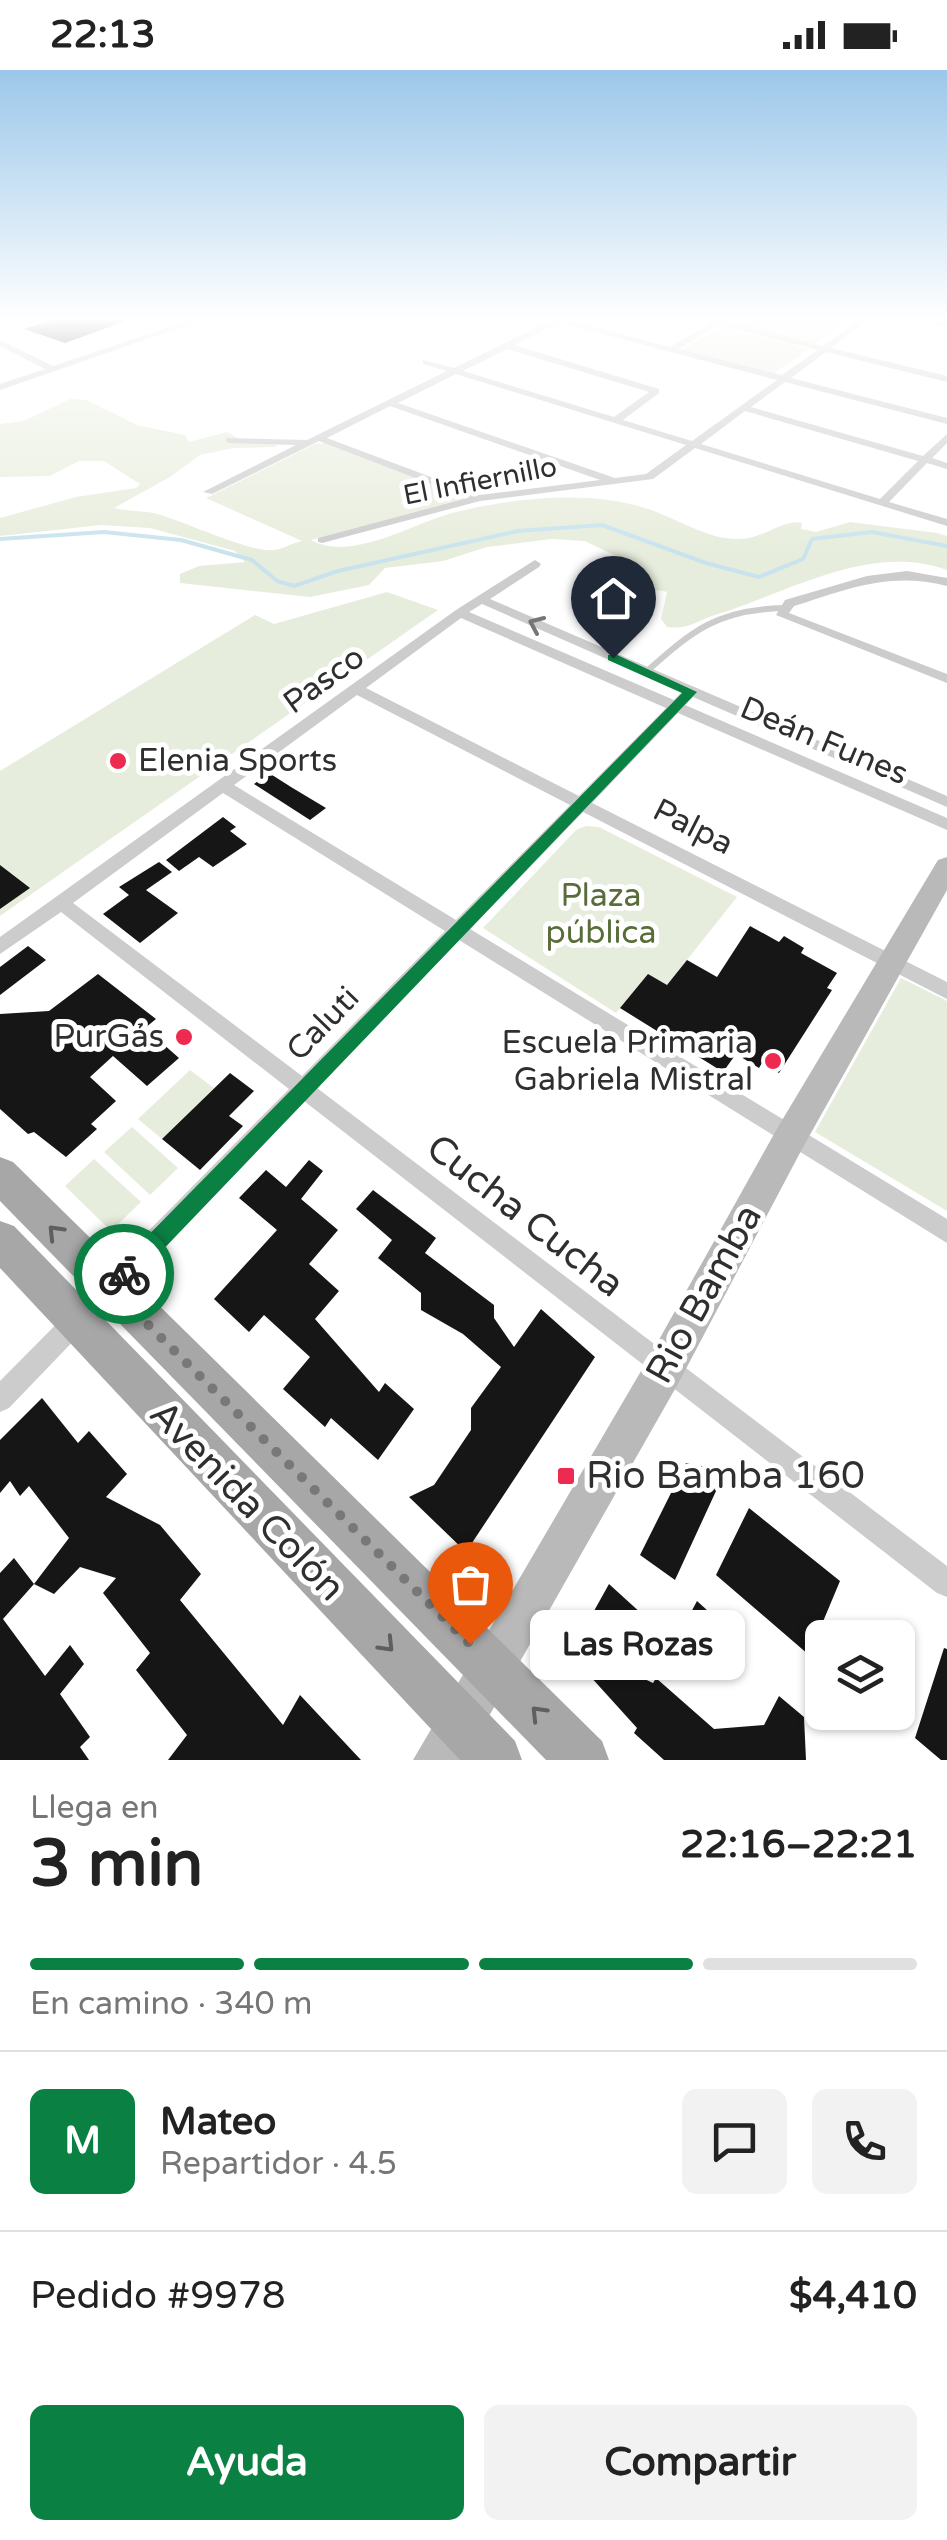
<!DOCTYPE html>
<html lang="es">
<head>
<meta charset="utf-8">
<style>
	body { margin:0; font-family:"Varela Round",sans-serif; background:#f2f2f2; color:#222; height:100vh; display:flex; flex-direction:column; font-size:38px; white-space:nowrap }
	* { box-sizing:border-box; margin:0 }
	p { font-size:32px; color:#767676 }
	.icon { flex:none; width:55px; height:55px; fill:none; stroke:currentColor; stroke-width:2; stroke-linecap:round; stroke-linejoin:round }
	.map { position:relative; height:1690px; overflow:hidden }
	.panel { display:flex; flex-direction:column; background:#fff; flex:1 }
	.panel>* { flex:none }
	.controls { position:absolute; left:805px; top:1550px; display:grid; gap:20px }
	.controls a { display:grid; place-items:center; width:110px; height:110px; border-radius:15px; background:#fff; box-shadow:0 2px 8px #0004; font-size:50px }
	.pin { position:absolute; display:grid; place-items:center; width:85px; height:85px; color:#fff; margin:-102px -42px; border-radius:50% 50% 50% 0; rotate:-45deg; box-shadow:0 0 10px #0007 }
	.pin .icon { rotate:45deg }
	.courier { position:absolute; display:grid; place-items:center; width:100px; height:100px; margin:-50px; border:8px solid #0b8043; border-radius:50%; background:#fff; color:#222; box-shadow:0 2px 12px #0007 }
	.bubble { position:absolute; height:70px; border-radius:15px; background:#fff; box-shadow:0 2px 8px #0004; font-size:32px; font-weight:700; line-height:70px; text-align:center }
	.head em { font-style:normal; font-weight:700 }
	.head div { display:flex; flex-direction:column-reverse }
	.head { display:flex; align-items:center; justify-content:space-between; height:170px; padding:0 30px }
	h1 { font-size:65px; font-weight:700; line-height:75px }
	.bar { display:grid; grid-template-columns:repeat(4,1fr); gap:15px 10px; align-content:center; height:120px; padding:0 30px }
	.bar i { height:12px; border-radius:8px; background:#e0e0e0 }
	.bar .active { background:#0b8043 }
	.bar p { grid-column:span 4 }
	.line { display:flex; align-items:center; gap:25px; padding:0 30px; border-top:2px solid #e0e0e0 }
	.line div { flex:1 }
	.round { display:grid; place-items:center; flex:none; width:105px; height:105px; border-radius:15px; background:#f2f2f2 }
	.action { display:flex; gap:20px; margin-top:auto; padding:20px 30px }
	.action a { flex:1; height:115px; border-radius:15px; background:#0b8043; color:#fff; font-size:40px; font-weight:700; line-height:115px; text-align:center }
	.action a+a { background:#f2f2f2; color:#222 }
	.status { display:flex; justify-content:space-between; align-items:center; height:70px; padding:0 50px; background:#fff; direction:ltr }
	.status svg { height:28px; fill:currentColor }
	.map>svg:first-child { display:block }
</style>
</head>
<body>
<div class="status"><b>22:13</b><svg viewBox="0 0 49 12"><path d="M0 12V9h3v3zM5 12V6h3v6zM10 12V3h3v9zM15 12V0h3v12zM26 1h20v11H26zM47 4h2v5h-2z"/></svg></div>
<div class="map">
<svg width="947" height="1690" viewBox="0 0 947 1690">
	<rect width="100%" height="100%" fill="#fff"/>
	<!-- green -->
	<path fill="#e7eddc" d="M729 250H848L815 274Z
		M719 257 809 279 774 303 682 280Z
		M70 329 87 330 137 355 185 365 189 372 227 362 239 369 274 373 277 377 233 378 200 385 170 407 114 438C129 442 146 440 161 445 186 453 240 477 265 480 281 482 288 474 302 471L206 428 315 374 325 373 466 428 311 470C352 493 414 452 456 442 515 428 587 420 645 438 675 447 707 470 739 469 764 469 784 448 802 453L801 459 816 462 850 452 937 463 947 466V500C871 472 789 522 718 544 698 550 689 560 667 557L661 549 667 522C643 515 619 528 594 527L601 505 618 487 585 471 551 469 487 477 443 491 385 498 369 515 310 527 180 513V504L199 496 245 492 235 481 150 458 101 455 0 466V448L76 427 136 418 140 414 104 391H79L50 406 0 407V354L24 351Z
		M387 522 438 540 0 846V701L255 545 274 554Z
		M586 756 599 757 737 827 667 915 648 905 616 943 483 858 576 760Z
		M901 908 947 931V1141L815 1062Z
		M190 1000 214 1018 162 1069 138 1049Z
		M132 1057 178 1098 150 1125 104 1082Z
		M94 1089 141 1132 111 1161 65 1116Z"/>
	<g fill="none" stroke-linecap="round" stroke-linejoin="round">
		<!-- stream -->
		<path stroke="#c8e3ed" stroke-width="4" d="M0 469 104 462 181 470 252 490 277 511 294 516 338 501 518 461 602 455 706 493 759 507 803 489 812 469 872 462 947 476"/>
	</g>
	<!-- building -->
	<path fill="#161616" d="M53 250H123V252L65 273 24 259Z
		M269 703 291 717 326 738 310 750 254 714Z
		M223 747 236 757 230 761 247 774 213 797 199 787 179 801 166 790Z
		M159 792 172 802 146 820 178 843 140 873 103 844 129 825 119 817Z
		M0 795 30 818 0 839Z
		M750 856 779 872 784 866 804 878 801 883 837 903 827 918 832 920 779 1003 762 993 759 998 736 984 723 1002 620 938 648 904 667 915 687 890 717 907Z
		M28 876 46 890 0 925V897Z
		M98 904 156 949 145 958 179 988 147 1016 113 986 90 1007 116 1031 91 1054 97 1059 66 1087 34 1062 28 1064 0 1039V944L49 941Z
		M230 1003 254 1021 229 1046 243 1056 200 1100 162 1069Z
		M309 1090 323 1101 301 1129 338 1160 309 1194 339 1221 315 1249 379 1322 385 1313 414 1339 378 1390 331 1348 325 1357 283 1319 310 1287 264 1245 249 1262 214 1229 277 1160 239 1128 266 1100 286 1117Z
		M373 1120 436 1168 425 1183 494 1235V1248L514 1277 541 1239 595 1287 466 1482 409 1427 434 1415 471 1360V1338L501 1297 463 1264 421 1240V1223L378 1188 392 1170 356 1139Z
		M42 1328 78 1373 89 1361 127 1404 106 1427 160 1455 201 1504 180 1530 283 1655 300 1625 361 1690H168L187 1665 136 1600 150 1583 103 1523 116 1508 80 1497 54 1524 34 1514 69 1468 29 1416 20 1426 10 1411 0 1423V1370Z
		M686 1393 710 1398 722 1408 675 1510 640 1485Z
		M749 1438 840 1511 809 1585 716 1505Z
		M14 1488 34 1514 3 1549 45 1606 70 1575 84 1594 60 1624 90 1667 80 1677 89 1690H0V1503Z
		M609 1514 654 1555 632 1603 653 1613 656 1608 714 1659 764 1655 779 1626 804 1647 806 1690H664L634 1663 637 1658 570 1584Z
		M697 1531 730 1561 714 1596 680 1563Z
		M944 1578 947 1579V1690H941L915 1668Z"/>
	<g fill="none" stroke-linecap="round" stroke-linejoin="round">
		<!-- lane -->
		<path stroke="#ccc" stroke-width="6" d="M646 602C693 560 717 540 783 538"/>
		<!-- street -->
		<path fill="#ccc" fill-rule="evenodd" d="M190 250H202L0 320V314L45 299 0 276V270L53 296Z
			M552 250H568L670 277 710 253 704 250H725L823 276 859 250H868L831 278 947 306V312L826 282 791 308 947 348V354L785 312 751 337 923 386 947 364V373L932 388 947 393V399L927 393 889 432 947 449V456L695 378 653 409 480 431 322 473 318 472V468L467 428 319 371 212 424 203 422 296 375 230 373 226 372V368L307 370 447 301 423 294V290L454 298ZM560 253 777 310 692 371 623 350 659 323V319L514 275ZM718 255 818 280 782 305 679 279ZM507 279 649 322 614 347 463 301ZM456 304 686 375 646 404 615 408 398 333ZM390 336 600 410 479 425 327 368ZM745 341 918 391 880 429 701 374Z
			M918 250 947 254V258L919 252Z
			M535 490 541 494 539 497 490 529 947 726V737L693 627 685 635 947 748V760L678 643 592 733 947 912V929L583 742 470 859 947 1149V1173L459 870 317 1018 947 1496V1527L937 1523 304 1031 9 1338 0 1342V1311L289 1019 61 842 0 884V867L456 540ZM482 534 682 622 674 630 469 542ZM461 548 666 638 579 726 366 618ZM357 625 570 735 456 850 234 715ZM223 723 445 861 302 1006 73 833Z
			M907 501 947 508V516C890 501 848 519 794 536L789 543 947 604V613L776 545 785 530 867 506Z"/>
		<!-- secondary -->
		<path fill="#b9b9b9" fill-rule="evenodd" d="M947 787V820L802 1079 679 1312 464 1690H413L651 1284 778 1057 938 790Z"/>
		<!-- primary -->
		<path fill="#a7a7a7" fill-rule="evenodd" d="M0 1087 13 1092 602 1671 609 1690H546L0 1131Z
			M0 1151 14 1156 515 1671 522 1690H460L0 1198Z"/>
	</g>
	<!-- one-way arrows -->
	<defs><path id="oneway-chevron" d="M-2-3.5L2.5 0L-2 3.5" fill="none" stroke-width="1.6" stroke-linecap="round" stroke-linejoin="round" transform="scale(2.5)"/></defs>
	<use stroke="#767676" href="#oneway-chevron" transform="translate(536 554) rotate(-156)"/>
	<g stroke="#5f5f5f">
		<use href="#oneway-chevron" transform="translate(55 1162) rotate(-134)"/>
		<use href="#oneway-chevron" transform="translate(387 1575) rotate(46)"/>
		<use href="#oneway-chevron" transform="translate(538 1643) rotate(-134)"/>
	</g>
	<!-- sky -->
	<linearGradient id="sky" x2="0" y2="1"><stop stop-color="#9bc7ea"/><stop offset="0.51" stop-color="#fff"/><stop offset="1" stop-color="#fff" stop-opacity="0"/></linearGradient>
	<rect width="947" height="487" fill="url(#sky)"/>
	<!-- route -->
	<path fill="#0b8043" d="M608 585H617L697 622 132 1212 124 1215 117 1212 114 1204 117 1197 682 623 608 590Z"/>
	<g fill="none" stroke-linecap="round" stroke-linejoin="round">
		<!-- done -->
		<path stroke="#787878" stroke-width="10" stroke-dasharray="0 18" d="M124 1204 111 1218 470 1574"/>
	</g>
	<!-- markers -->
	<g fill="#ed2a4f" stroke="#fff" stroke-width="4">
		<circle cx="118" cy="691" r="10"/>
		<circle cx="184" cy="967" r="10"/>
		<circle cx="773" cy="991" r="10"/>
		<rect x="556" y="1396" width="20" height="20" rx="5"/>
	</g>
	<g text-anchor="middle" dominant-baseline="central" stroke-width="10" stroke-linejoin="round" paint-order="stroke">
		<!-- far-street labels -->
		<g font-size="28" fill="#2f2f2f" stroke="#fff">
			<text transform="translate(480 411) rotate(-11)">El Infiernillo</text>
		</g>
		<!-- street labels -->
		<g font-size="32" fill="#2f2f2f" stroke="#fff">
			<text transform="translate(324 610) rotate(-36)">Pasco</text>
			<text transform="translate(824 671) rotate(23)">Deán Funes</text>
			<text transform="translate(693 757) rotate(27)">Palpa</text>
			<text transform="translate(323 954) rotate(-46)">Caluti</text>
		</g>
		<!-- poi labels -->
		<g font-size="32" fill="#2f2f2f" stroke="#fff" text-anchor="end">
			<text x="138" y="691" text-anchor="start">Elenia Sports</text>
			<text x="164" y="967">PurGás</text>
			<text x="753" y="973">Escuela Primaria<tspan x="753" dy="37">Gabriela Mistral</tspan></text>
		</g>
		<!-- park labels -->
		<g font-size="32" fill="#586d3a" stroke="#fff">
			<text x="601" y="826">Plaza<tspan x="601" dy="37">pública</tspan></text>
		</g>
		<!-- near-street labels -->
		<g font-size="38" fill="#2f2f2f" stroke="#fff">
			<text transform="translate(525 1146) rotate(38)">Cucha Cucha</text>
			<text transform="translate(704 1224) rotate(-61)">Rio Bamba</text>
			<text transform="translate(247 1431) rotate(46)">Avenida Colón</text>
		</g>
		<!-- near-poi labels -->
		<g font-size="38" fill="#2f2f2f" stroke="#fff" text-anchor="start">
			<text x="586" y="1406">Rio Bamba 160</text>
		</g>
	</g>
</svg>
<div class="controls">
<a><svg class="icon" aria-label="layers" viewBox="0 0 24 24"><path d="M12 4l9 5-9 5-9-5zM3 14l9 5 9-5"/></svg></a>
</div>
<div class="pin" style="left:470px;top:1574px;background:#ea580c"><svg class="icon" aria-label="bag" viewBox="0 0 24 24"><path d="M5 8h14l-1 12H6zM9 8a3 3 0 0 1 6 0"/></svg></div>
<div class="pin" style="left:613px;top:588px;background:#1f2937"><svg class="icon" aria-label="home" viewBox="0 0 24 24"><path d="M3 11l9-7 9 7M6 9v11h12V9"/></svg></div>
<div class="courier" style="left:124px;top:1204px"><svg class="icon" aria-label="bike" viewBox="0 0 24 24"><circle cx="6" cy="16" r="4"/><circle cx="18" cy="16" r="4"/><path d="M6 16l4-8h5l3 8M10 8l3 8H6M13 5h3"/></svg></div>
<div class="bubble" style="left:530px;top:1540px;width:215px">Las Rozas</div>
</div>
<section class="panel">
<div class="head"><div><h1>3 min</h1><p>Llega en</p></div><em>22:16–22:21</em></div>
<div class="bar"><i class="active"></i><i class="active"></i><i class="active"></i><i></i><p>En camino · 340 m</p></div>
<div class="line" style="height:180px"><b class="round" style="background:#0b8043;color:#fff">M</b><div><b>Mateo</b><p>Repartidor · 4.5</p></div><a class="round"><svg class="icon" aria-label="chat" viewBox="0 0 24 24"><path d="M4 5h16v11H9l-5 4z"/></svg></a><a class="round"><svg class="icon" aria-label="phone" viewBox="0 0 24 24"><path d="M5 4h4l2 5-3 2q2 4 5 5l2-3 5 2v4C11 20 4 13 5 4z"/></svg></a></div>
<div class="line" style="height:130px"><div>Pedido #9978</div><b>$4,410</b></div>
<div class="action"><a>Ayuda</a><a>Compartir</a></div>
</section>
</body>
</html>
